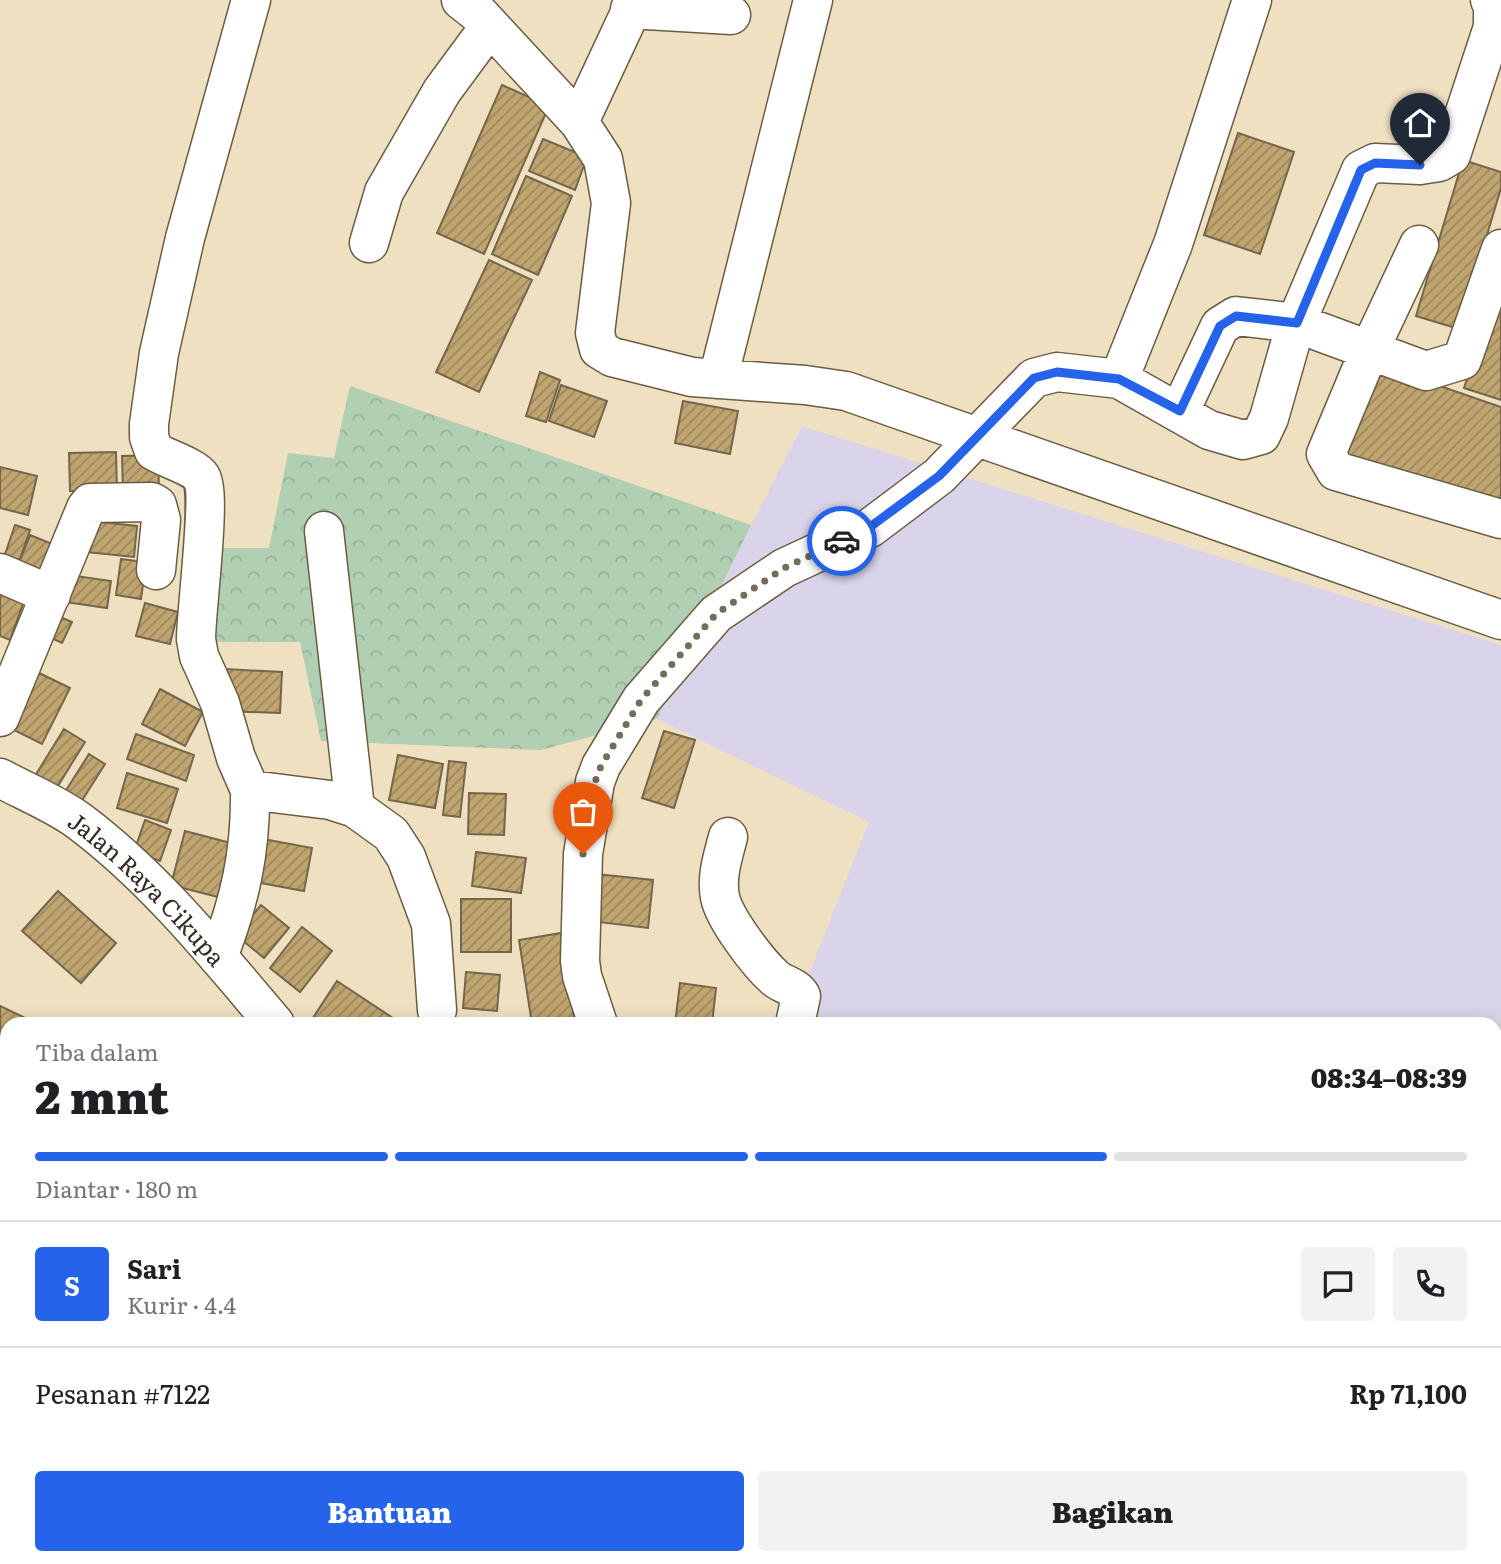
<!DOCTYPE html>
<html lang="id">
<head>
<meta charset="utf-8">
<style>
	body { margin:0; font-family:Literata,serif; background:#f2f2f2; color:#202124; height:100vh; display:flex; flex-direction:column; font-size:26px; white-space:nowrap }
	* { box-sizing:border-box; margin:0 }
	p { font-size:23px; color:#757577 }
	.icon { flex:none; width:38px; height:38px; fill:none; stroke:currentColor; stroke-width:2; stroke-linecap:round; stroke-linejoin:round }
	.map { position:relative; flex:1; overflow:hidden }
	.details { position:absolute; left:0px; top:1017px; width:1502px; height:548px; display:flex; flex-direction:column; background:#fff; border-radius:21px 21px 0 0; box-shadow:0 4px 18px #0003 }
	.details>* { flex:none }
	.pin { position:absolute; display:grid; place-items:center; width:60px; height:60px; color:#fff; margin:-72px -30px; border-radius:50% 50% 50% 0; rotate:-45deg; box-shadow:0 0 7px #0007 }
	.pin .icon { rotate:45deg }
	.courier { position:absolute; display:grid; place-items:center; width:70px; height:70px; margin:-35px; border:5px solid #2563eb; border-radius:50%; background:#fff; color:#222; box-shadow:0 2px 9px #0007 }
	.overview em { font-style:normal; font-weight:800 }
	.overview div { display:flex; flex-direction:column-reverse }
	.overview { display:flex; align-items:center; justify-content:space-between; height:119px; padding:0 35px }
	h1 { font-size:46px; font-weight:800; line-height:52px }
	.bar { display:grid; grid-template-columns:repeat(4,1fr); gap:10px 7px; align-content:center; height:84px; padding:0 35px }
	.bar i { height:9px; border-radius:5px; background:#e0e0e0 }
	.bar .selected { background:#2563eb }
	.bar p { grid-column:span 4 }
	.line { display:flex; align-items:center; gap:18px; padding:0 35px; border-top:2px solid #e0e0e0 }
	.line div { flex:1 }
	.round { display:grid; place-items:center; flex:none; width:74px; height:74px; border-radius:7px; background:#f2f2f2 }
	.primary-button { display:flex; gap:14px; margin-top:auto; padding:14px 35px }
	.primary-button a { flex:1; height:80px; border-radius:7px; background:#2563eb; color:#fff; font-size:28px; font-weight:800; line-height:80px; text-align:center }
	.primary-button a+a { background:#f2f2f2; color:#202124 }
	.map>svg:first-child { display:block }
</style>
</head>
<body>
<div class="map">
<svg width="1501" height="1564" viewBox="0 0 1501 1564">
	<defs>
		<pattern id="forest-crowns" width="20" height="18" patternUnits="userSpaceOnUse" patternTransform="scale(1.75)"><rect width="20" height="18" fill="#b1cfb2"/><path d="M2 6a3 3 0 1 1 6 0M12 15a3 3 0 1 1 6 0" fill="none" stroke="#99b299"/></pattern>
		<pattern id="water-ripples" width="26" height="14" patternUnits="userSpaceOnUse" patternTransform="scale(1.75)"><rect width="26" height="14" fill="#88d3e2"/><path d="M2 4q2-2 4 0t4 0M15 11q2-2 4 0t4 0" fill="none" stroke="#76b5c2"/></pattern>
		<pattern id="building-hatch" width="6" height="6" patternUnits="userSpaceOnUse" patternTransform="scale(1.75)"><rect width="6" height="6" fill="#c0a570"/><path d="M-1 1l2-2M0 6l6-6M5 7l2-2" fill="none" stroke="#9d875c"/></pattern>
	</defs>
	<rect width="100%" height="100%" fill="#f0e0c2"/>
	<!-- commercial -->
	<path fill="#dad4ea" d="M802 426 1501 645V1564H1468L1447 1558H1494V1024H789L869 822 657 719 704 617Z
		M867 1558H1300L1298 1564H862Z"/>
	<!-- forest -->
	<path fill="url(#forest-crowns)" d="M350 386 751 525 657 719 541 750 321 741 300 642H209L204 548H269L288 453 334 458Z"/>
	<!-- water -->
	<path fill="url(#water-ripples)" d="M0 1086 7 1090V1486L0 1476Z
		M58 1558H564L566 1564H62Z"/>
	<!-- building -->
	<path fill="url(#building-hatch)" stroke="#73664b" stroke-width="2" d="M502 85 549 106 484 254 437 233Z
		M1238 133 1294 152 1260 254 1204 235Z
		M543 139 587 157 575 190 529 171Z
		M1463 160 1501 172V188L1459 329 1416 316Z
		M526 176 572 196 538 275 492 254Z
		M489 260 532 280 479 392 436 372Z
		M1501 273V400L1464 388Z
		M1373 363 1501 407V516L1340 461Z
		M540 372 560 380 546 422 526 416Z
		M561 385 607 401 594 437 549 421Z
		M683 401 738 411 730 454 675 443Z
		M116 452 117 491H70L69 453Z
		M158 455 159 491 123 492 122 456Z
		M0 467 37 476 28 515 0 508Z
		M90 521 137 526 134 557 87 552Z
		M15 525 30 530 16 571 1 566Z
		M30 535 55 545 42 581 16 571Z
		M121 559 146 562 141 599 116 595Z
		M69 575 111 581 107 608 65 602Z
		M0 580 28 590 10 640 0 636Z
		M145 603 178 612 170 644 136 636Z
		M48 612 72 622 62 643 38 632Z
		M31 669 70 688 42 744 4 725Z
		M225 669 282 672 280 713 224 711Z
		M160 689 203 712 185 746 142 724Z
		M64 729 85 742 56 789 35 776Z
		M664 731 695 740 674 808 642 798Z
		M136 734 194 755 186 781 127 759Z
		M89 754 105 764 81 802 65 792Z
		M398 755 443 764 435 808 389 800Z
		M449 761 466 763 460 817 443 815Z
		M127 773 178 789 167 823 117 808Z
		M469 793 506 794 504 835 468 834Z
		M145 820 171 830 160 861 134 852Z
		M185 831 231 843 218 897 171 885Z
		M258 838 312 848 304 891 250 881Z
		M476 852 526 858 521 893 472 886Z
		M596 874 653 880 648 928 590 921Z
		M58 891 116 943 81 983 22 931Z
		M461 899H511V952H461Z
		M261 905 289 928 264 958 236 935Z
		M302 927 332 951 300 992 270 968Z
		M561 933 575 1024H532L519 940Z
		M466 972 500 975 497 1011 463 1008Z
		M337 981 402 1024H309Z
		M680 983 716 988 712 1024H675Z
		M0 1006 38 1024H7V1085L0 1081Z"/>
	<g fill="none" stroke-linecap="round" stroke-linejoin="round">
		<defs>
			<path id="minor" d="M461 0 480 15 579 122 603 159 611 203 595 333 599 349 612 357 692 377 805 385 846 391 1501 620
				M630 9 731 15
				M579 122 636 0
				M369 243 384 192 442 91 490 26
				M1419 245 1370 349 1326 454 1336 471 1501 519
				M718 379 813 0
				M1119 379 1173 244 1252 0
				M1180 411 1220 326 1236 316 1296 323 1426 371 1462 360 1501 249
				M324 531 355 808
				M0 573 51 595
				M0 717 86 508 90 503 152 502 157 505 161 520 156 570
				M250 790 236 758 220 703 199 656 196 639C196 611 212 493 201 477 195 467 165 458 154 451L149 437V424L159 353 185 238 251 0
				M728 837C723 856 716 877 720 897 724 918 758 963 775 978 783 985 795 986 801 996L795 1024
				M218 957C240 900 251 852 250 790L330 800 355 808 391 834 406 857 431 924 437 1010
				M598 1024 582 976 580 961 583 854 595 782 601 766 641 700 716 614 784 568 870 528 939 476 1034 378 1057 372 1119 379 1209 430 1243 440 1261 435 1269 418 1296 323 1361 170 1375 163 1420 165 1439 162 1451 155 1493 27V7L1490 0
				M1494 1231 1501 1233
				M1346 1558 1355 1564
				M926 1564 927 1561 940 1558 961 1564"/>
			<g id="major">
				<path id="s1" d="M0 778C26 792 56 804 79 821 155 878 214 952 275 1024"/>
				<path d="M614 1558 616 1564"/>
			</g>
		</defs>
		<!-- minor casing -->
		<use href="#minor" stroke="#6a5d42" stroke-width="41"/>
		<!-- major casing -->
		<use href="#major" stroke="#6a5d42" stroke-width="41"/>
		<!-- minor -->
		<use href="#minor" stroke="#fff" stroke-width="38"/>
		<!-- major -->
		<use href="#major" stroke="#fff" stroke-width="38"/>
	</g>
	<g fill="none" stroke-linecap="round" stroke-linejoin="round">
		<!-- done -->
		<path stroke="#746b59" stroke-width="7" stroke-dasharray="0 12.6" d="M583 854 595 782 601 766 641 700 716 614 784 568 842 541"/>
		<!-- route -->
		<path stroke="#2563eb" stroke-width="9" d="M842 541 870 527 939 476 1034 378 1057 372 1119 379 1180 411 1220 326 1236 316 1297 323 1361 170 1375 163 1420 165"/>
	</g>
	<g text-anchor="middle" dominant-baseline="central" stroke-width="5" stroke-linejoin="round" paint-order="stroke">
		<!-- street labels -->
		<g font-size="24" fill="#322c21" stroke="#f0e0c2">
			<text stroke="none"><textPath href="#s1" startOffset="186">Jalan Raya Cikupa</textPath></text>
		</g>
	</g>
</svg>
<div class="pin" style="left:583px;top:854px;background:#ea580c"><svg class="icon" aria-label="bag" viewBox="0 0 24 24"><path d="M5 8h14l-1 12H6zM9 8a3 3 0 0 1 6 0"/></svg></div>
<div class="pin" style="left:1420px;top:165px;background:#1f2937"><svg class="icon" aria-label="home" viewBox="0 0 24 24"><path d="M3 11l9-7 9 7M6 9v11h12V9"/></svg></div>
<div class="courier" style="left:842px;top:541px"><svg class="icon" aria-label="car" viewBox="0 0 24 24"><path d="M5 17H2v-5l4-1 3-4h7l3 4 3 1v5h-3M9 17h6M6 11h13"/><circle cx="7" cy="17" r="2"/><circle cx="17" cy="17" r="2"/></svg></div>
<section class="details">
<div class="overview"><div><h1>2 mnt</h1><p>Tiba dalam</p></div><em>08:34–08:39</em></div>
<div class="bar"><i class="selected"></i><i class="selected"></i><i class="selected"></i><i></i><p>Diantar · 180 m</p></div>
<div class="line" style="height:126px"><b class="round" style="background:#2563eb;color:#fff">S</b><div><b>Sari</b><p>Kurir · 4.4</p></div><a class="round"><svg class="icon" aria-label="chat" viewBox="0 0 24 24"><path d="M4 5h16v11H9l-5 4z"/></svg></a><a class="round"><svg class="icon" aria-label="phone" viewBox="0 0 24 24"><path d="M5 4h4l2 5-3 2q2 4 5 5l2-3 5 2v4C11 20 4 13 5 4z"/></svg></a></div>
<div class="line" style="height:91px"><div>Pesanan #7122</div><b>Rp 71,100</b></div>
<div class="primary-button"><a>Bantuan</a><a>Bagikan</a></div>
</section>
</div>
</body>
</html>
